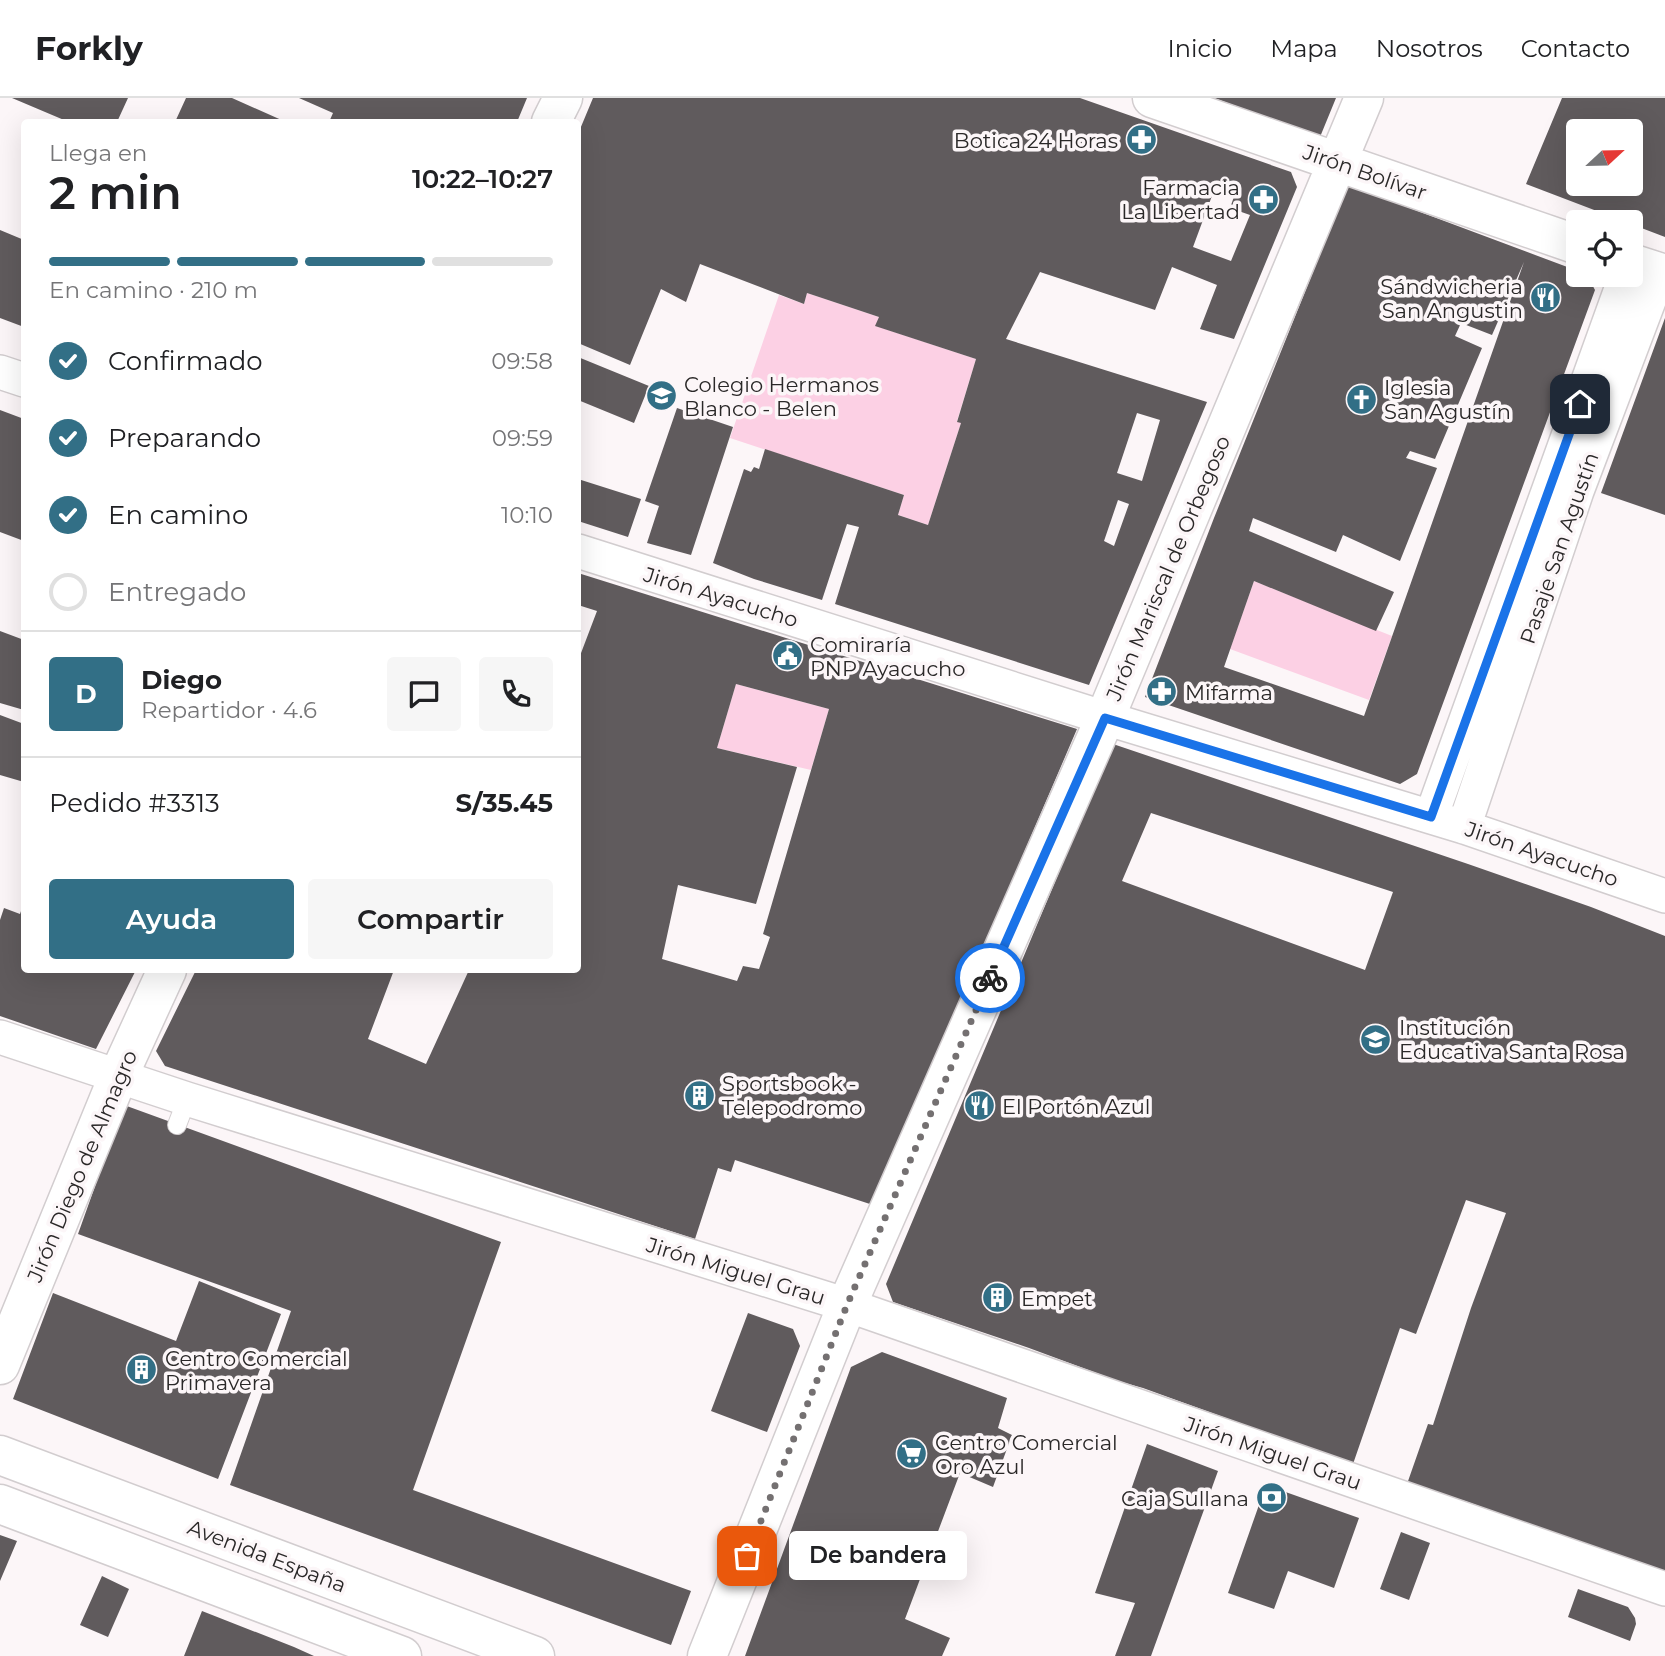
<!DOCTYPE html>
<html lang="es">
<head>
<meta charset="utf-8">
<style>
	body { margin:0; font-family:Montserrat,sans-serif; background:#f6f6f6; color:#202124; height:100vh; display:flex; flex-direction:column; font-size:26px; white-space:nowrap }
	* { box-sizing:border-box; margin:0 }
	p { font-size:23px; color:#757577 }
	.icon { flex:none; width:38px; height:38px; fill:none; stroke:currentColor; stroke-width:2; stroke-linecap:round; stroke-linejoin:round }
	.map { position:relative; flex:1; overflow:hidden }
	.side { position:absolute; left:21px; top:21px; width:560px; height:854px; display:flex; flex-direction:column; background:#fff; border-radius:7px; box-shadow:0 7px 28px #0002 }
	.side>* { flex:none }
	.needle { width:46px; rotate:68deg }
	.fabs { position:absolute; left:1566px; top:21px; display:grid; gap:14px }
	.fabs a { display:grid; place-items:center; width:77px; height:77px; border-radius:7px; background:#fff; box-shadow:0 7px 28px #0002; font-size:35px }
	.pin { position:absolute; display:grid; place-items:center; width:60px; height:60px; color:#fff; margin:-30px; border-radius:14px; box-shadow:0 4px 10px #0006 }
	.courier { position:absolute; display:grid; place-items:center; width:70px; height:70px; margin:-35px; border:5px solid #1a73e8; border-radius:50%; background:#fff; color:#222; box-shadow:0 2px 9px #0007 }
	.bubble { position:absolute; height:49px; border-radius:7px; background:#fff; box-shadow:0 7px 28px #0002; font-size:23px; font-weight:600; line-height:49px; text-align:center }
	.head em { font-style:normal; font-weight:600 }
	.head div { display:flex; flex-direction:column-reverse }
	.head { display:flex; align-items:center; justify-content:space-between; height:119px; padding:0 28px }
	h1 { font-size:46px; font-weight:600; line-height:52px }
	.bar { display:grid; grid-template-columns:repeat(4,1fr); gap:10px 7px; align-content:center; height:84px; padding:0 28px }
	.bar i { height:9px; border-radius:5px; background:#e0e0e0 }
	.bar .active { background:#326f86 }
	.bar p { grid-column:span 4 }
	.line { display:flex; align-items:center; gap:18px; padding:0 28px; border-top:2px solid #e0e0e0 }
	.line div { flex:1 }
	.round { display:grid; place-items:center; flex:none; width:74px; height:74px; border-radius:7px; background:#f6f6f6 }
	ol { padding:0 28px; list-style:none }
	li { display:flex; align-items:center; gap:21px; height:77px }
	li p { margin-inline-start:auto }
	li .icon { padding:7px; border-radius:50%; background:#326f86; color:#fff; stroke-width:4 }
	li:last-child { color:#757577 }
	li i { width:38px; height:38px; border:4px solid #e0e0e0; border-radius:50% }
	.cta { display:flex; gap:14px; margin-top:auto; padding:14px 28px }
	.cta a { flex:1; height:80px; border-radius:7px; background:#326f86; color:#fff; font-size:28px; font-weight:600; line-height:80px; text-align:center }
	.cta a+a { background:#f6f6f6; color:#202124 }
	header { display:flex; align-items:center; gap:42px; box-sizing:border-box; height:98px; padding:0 35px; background:#fff; border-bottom:2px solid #e0e0e0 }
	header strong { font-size:33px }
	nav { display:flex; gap:38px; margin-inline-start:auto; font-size:24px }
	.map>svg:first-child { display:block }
</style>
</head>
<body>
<header>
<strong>Forkly</strong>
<nav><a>Inicio</a><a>Mapa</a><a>Nosotros</a><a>Contacto</a></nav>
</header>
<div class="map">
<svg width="1665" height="1558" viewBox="0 0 1665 1558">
	<rect width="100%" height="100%" fill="#fcf6f8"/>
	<!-- green -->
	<path fill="#fcd0e4" d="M807 195 879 219 876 228 976 261 957 323 961 325 928 427 898 417 904 397 730 340 779 197 804 206Z
		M1254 483 1392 538 1369 602 1230 551Z
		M736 586 829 611 811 672 717 650Z"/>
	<!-- building -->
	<path fill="#605b5d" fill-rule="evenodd" d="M12 0H128L117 24H63L64 22Z
		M186 0H232L286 24H175Z
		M299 0H527L517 24H329L333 15Z
		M593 0H1080L1291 74 1297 89 1234 241 1200 231 1217 187 1172 169 1155 212 1040 174 1006 241 1207 304 1089 587 835 506 859 429 847 426 822 502 754 481 713 465 744 371 751 374 754 369 759 371 765 351 904 397 898 417 928 427 961 325 957 324 976 261 875 228 879 219 807 195 804 206 700 166 686 204 661 191 630 267 578 245V36ZM1216 87 1236 93 1230 110 1250 117 1231 163 1193 149ZM1137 315 1160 322 1142 383 1117 375ZM1118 402 1129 406 1114 448 1104 443Z
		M1214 0H1336L1320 39Z
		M1562 0H1665V139L1526 86ZM1578 33H1631V86H1578Z
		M1348 87 1578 173V177H1587L1595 192 1417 676 1400 686 1145 599 1214 420ZM1524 164 1364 618 1224 569 1254 483 1376 533 1394 494 1249 433 1253 420 1336 454 1343 437 1400 463 1437 370 1406 360 1410 353 1435 361 1482 250 1455 238 1461 225 1492 237Z
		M0 132 24 142V229L0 220Z
		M1665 220V417L1601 395Z
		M578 259 649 288 634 325 578 302Z
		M677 310 733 329 691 457 647 445 659 408 645 403Z
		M0 312 24 321V443L0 434Z
		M578 381 641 401 628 439 578 423Z
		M578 475 1077 631 873 1107 735 1062 731 1074 718 1070 695 1141 165 968 156 953 196 872H394L368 941 426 966 469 872H578V563L597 513 578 507ZM736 586 829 611 763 836 770 839 759 871 743 868 737 883 662 861 678 787 756 806 797 669 717 650Z
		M0 533 24 542V612L0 605Z
		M0 617 24 626V684L0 677Z
		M1113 646 1468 766 1591 809 1665 838V1475L1465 1403 1407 1386 1428 1326 1433 1327 1471 1210 1506 1115 1466 1102 1416 1236 1400 1230 1353 1366 1143 1290 1118 1283 1029 1250 893 1204 886 1186ZM1151 715 1393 794 1365 872 1122 783Z
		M24 804V872H136L96 951 0 918V822L4 810 20 816Z
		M124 1007 501 1144 413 1392 691 1493 671 1547 230 1387 291 1213 78 1136Z
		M199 1183 281 1216 218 1381 13 1301 53 1195 176 1243Z
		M748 1215 793 1231 800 1248 767 1334 711 1313Z
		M882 1254 1007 1300 998 1330 1012 1337 993 1389 960 1375 905 1521 950 1540 942 1558H745L851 1269Z
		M1147 1346 1218 1373 1151 1558H1115L1135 1505 1095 1495Z
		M1266 1387 1359 1420 1334 1490 1288 1473 1274 1511 1228 1495Z
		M1401 1434 1430 1445 1409 1502 1380 1491Z
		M0 1437 17 1443 0 1483Z
		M102 1478 129 1491 108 1539 80 1527Z
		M1578 1491 1628 1509 1635 1520 1636 1526 1630 1543 1568 1519Z
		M202 1513 294 1549 314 1558H184Z"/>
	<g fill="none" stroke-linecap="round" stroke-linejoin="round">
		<defs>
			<path id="service" d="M177 1027 187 1001"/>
			<path id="minor" d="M0 274 24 282
				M578 453 1105 620 1464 729 1665 798
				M1431 719 1626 177
				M1464 729 1577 393 1660 174
				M0 939 187 1001 847 1207 1665 1491"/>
			<path id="tertiary" d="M1152 0 1578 147
				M551 24 563 0
				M1631 165 1665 176
				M0 1267 118 979 167 872
				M707 1558 847 1207 1105 620 1364 0"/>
			<path id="primary" d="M0 1357 535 1558
				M0 1406 402 1558"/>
		</defs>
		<!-- service casing -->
		<use href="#service" stroke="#d2cdcf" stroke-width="20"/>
		<!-- minor casing -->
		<use href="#minor" stroke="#d2cdcf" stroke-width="36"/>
		<!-- tertiary casing -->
		<use href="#tertiary" stroke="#d2cdcf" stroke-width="41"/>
		<!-- primary casing -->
		<use href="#primary" stroke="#d2cdcf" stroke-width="41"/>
		<!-- service -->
		<use href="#service" stroke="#fff" stroke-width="18"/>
		<!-- minor -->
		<use href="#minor" stroke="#fff" stroke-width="33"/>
		<!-- tertiary -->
		<use href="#tertiary" stroke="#fff" stroke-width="38"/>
		<!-- primary -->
		<use href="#primary" stroke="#fff" stroke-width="38"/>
	</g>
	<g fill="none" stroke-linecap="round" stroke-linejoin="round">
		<!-- done -->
		<path stroke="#747071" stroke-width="7" stroke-dasharray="0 12.6" d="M747 1458 847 1207 990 880"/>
		<!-- route -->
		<path stroke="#1a73e8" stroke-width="9" d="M990 880 1105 620 1431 719 1580 306"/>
	</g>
	<!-- icons -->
	<defs>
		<symbol id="pharmacy-disc" viewBox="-11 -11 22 22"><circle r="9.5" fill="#326f86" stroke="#fcf6f8"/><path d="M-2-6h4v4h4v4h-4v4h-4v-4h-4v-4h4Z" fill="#fff"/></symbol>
		<symbol id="restaurant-disc" viewBox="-11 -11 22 22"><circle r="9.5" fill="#326f86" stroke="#fcf6f8"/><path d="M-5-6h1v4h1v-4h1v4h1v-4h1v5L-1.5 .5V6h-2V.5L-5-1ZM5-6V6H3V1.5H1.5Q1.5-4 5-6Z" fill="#fff"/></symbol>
		<symbol id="university-disc" viewBox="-11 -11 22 22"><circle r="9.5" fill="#326f86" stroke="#fcf6f8"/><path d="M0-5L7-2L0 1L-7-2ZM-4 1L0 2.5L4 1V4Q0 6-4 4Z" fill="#fff"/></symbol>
		<symbol id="church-disc" viewBox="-11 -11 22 22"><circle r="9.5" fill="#326f86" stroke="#fcf6f8"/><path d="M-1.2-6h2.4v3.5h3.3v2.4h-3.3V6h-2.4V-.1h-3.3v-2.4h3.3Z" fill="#fff"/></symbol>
		<symbol id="civic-disc" viewBox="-11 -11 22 22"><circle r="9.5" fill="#326f86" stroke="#fcf6f8"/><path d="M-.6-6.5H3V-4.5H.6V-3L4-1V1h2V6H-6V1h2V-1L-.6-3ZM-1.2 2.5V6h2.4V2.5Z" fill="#fff"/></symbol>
		<symbol id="school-disc" viewBox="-11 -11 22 22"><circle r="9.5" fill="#326f86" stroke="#fcf6f8"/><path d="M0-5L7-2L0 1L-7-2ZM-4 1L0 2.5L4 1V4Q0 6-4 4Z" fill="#fff"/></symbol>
		<symbol id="building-disc" viewBox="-11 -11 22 22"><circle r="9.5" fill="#326f86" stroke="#fcf6f8"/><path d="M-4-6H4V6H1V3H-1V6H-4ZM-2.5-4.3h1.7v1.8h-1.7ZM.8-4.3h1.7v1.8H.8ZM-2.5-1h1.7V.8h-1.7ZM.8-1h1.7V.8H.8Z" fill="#fff"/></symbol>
		<symbol id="supermarket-disc" viewBox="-11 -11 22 22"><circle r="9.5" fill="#326f86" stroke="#fcf6f8"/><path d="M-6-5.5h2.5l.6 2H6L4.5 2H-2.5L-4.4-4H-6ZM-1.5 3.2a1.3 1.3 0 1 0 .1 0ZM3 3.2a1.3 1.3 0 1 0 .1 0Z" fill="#fff"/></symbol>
		<symbol id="bank-disc" viewBox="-11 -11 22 22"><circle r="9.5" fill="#326f86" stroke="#fcf6f8"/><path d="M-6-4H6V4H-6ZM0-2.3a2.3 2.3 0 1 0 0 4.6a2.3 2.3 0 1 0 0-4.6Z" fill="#fff"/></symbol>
	</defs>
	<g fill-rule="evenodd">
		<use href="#pharmacy-disc" x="1124" y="24" width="35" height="35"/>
		<use href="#pharmacy-disc" x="1246" y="84" width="35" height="35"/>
		<use href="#restaurant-disc" x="1528" y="182" width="35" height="35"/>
		<use href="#university-disc" x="644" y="280" width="35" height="35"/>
		<use href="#church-disc" x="1344" y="284" width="35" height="35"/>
		<use href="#civic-disc" x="770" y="540" width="35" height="35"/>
		<use href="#pharmacy-disc" x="1144" y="576" width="35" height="35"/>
		<use href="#school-disc" x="1358" y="924" width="35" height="35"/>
		<use href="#building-disc" x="682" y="980" width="35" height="35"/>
		<use href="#restaurant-disc" x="962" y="990" width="35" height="35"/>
		<use href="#building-disc" x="980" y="1182" width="35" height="35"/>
		<use href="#building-disc" x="124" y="1254" width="35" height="35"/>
		<use href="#supermarket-disc" x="894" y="1338" width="35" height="35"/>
		<use href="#bank-disc" x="1254" y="1382" width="35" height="35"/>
	</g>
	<g text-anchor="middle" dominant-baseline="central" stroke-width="7" stroke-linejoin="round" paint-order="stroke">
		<!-- poi labels -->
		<g font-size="21" fill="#2a2828" stroke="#fcf6f8" text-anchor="start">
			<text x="1118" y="42" text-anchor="end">Botica 24 Horas</text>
			<text x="1240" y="89" text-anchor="end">Farmacia<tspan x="1240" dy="24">La Libertad</tspan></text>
			<text x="1523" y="188" text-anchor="end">Sándwicheria<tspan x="1523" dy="24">San Angustin</tspan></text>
			<text x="684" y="286">Colegio Hermanos<tspan x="684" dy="24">Blanco - Belen</tspan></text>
			<text x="1384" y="289">Iglesia<tspan x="1384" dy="24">San Agustín</tspan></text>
			<text x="810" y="546">Comiraría<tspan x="810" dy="24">PNP Ayacucho</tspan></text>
			<text x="1185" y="594">Mifarma</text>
			<text x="1399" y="929">Institución<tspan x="1399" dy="24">Educativa Santa Rosa</tspan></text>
			<text x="722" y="985">Sportsbook -<tspan x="722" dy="24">Telepodromo</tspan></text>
			<text x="1002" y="1008">El Portón Azul</text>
			<text x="1021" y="1200">Empet</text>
			<text x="165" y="1260">Centro Comercial<tspan x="165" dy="24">Primavera</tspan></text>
			<text x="935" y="1344">Centro Comercial<tspan x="935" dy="24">Oro Azul</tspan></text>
			<text x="1249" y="1400" text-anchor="end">Caja Sullana</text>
		</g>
		<!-- street labels -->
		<g font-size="21" fill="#2a2828" stroke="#fcf6f8">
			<text transform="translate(1365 74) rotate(19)">Jirón Bolívar</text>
			<text transform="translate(1559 450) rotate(-71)">Pasaje San Agustín</text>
			<text transform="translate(1168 470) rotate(-67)">Jirón Mariscal de Orbegoso</text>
			<text transform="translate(721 499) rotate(17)">Jirón Ayacucho</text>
			<text transform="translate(1542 756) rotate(19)">Jirón Ayacucho</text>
			<text transform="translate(82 1068) rotate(-67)">Jirón Diego de Almagro</text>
			<text transform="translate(736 1173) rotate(17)">Jirón Miguel Grau</text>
			<text transform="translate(1273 1355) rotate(19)">Jirón Miguel Grau</text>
			<text transform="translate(267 1458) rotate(21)">Avenida España</text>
		</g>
	</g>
</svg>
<div class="fabs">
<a><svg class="needle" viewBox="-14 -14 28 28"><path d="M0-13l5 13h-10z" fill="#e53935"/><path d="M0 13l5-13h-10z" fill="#757577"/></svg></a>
<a><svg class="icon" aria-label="locate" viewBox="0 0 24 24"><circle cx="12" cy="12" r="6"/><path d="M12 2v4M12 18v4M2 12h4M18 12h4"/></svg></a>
</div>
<div class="pin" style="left:747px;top:1458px;background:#ea580c"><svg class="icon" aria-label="bag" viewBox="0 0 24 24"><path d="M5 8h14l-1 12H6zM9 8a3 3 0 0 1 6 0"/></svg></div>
<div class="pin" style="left:1580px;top:306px;background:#1f2937"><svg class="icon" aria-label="home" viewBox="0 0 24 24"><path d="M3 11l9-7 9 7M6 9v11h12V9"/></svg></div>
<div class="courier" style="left:990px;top:880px"><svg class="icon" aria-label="bike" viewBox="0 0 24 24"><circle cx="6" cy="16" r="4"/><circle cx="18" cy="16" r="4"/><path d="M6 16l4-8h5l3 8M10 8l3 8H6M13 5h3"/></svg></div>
<div class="bubble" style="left:789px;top:1433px;width:178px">De bandera</div>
<section class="side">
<div class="head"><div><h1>2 min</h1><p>Llega en</p></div><em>10:22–10:27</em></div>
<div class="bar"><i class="active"></i><i class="active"></i><i class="active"></i><i></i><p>En camino · 210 m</p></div>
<ol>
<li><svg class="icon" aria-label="check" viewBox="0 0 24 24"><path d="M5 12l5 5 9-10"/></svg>Confirmado<p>09:58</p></li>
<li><svg class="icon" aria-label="check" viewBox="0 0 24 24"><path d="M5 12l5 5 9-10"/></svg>Preparando<p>09:59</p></li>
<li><svg class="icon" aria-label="check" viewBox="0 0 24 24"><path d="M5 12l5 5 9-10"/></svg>En camino<p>10:10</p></li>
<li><i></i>Entregado</li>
</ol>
<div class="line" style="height:126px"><b class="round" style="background:#326f86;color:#fff">D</b><div><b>Diego</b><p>Repartidor · 4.6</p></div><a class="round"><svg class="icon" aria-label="chat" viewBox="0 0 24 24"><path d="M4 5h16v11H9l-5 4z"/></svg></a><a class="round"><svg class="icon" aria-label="phone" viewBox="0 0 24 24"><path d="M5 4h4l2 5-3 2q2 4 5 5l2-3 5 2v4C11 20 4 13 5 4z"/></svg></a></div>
<div class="line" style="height:91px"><div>Pedido #3313</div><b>S/35.45</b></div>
<div class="cta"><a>Ayuda</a><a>Compartir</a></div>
</section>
</div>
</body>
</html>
